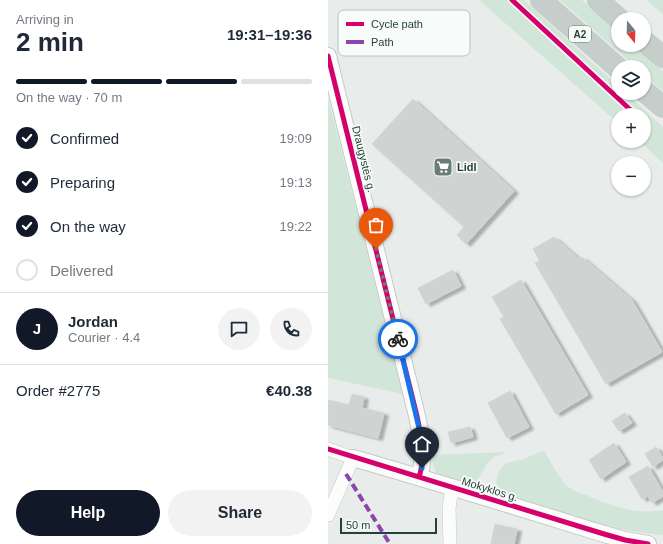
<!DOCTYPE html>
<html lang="en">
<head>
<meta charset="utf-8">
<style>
	body { margin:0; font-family:Helvetica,sans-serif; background:#f2f2f3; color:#1f2937; height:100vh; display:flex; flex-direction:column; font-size:15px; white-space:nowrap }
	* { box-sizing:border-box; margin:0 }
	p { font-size:13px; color:#747a83 }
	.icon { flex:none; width:22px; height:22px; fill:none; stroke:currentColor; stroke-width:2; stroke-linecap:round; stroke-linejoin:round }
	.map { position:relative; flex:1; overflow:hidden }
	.drawer { display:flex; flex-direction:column; background:#fff; width:328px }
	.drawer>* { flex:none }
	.needle { width:26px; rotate:161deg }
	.buttons { position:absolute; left:283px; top:12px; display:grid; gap:8px }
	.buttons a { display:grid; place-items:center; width:40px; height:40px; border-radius:50%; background:#fff; box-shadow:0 1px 3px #0004; font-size:20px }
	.scale { position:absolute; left:12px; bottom:10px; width:97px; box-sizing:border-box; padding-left:4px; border:2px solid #24423a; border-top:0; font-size:11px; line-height:14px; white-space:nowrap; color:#24423a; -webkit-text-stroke:3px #f7fbf9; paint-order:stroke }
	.pin { position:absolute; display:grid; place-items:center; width:34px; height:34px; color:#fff; margin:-41px -17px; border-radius:50% 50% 50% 0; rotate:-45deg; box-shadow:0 0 4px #0007 }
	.pin .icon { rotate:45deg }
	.courier { position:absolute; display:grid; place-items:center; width:40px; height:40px; margin:-20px; border:3px solid #1a73e8; border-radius:50%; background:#fff; color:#222; box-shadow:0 1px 5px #0007 }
	.overview em { font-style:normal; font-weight:700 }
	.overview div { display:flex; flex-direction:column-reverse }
	.overview { display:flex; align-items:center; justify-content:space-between; height:68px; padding:0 16px }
	h1 { font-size:26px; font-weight:700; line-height:30px }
	.bar { display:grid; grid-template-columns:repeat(4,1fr); gap:6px 4px; align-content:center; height:48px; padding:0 16px }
	.bar i { height:5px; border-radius:3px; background:#e0e1e3 }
	.bar .current { background:#111827 }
	.bar p { grid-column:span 4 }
	.line { display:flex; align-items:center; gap:10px; padding:0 16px; border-top:1px solid #e0e1e3 }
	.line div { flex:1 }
	.round { display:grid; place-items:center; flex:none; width:42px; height:42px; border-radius:21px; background:#f2f2f3 }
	ol { padding:0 16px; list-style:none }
	li { display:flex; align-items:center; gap:12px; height:44px }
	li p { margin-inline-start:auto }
	li .icon { padding:4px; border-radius:50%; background:#111827; color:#fff; stroke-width:4 }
	li:last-child { color:#747a83 }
	li i { width:22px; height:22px; border:2px solid #e0e1e3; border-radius:50% }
	.cta { display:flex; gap:8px; margin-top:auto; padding:8px 16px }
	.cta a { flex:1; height:46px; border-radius:24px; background:#111827; color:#fff; font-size:16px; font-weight:700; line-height:46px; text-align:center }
	.cta a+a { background:#f2f2f3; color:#1f2937 }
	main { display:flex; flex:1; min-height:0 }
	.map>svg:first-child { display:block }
</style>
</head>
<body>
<main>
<section class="drawer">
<div class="overview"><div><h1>2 min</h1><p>Arriving in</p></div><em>19:31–19:36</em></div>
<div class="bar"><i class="current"></i><i class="current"></i><i class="current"></i><i></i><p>On the way · 70 m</p></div>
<ol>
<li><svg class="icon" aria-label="check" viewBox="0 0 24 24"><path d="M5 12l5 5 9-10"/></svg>Confirmed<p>19:09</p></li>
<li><svg class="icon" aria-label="check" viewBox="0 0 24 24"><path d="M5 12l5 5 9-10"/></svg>Preparing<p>19:13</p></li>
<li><svg class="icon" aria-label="check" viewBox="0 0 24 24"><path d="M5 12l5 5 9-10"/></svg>On the way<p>19:22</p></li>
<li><i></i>Delivered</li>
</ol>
<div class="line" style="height:72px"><b class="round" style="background:#111827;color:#fff">J</b><div><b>Jordan</b><p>Courier · 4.4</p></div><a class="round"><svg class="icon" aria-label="chat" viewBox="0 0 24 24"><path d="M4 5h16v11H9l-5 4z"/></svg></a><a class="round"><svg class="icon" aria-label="phone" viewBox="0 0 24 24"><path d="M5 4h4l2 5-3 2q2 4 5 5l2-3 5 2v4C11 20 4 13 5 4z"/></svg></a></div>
<div class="line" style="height:52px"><div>Order #2775</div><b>€40.38</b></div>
<div class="cta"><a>Help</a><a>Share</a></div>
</section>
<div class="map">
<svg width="335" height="544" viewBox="0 0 335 544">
	<defs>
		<filter id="shadow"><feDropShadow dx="4.5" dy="2.5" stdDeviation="1" flood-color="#0004"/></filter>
	</defs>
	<rect width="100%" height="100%" fill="#e8edeb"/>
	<!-- green -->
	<path fill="#d1e6d8" d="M151 0H196L290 86V93H298L335 127V163L311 141H316V115H290V123Z
		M232 0H254L290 32V45H304L335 71V91L316 74V67H308Z
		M318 0H335V14Z
		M0 98 75 394 0 378Z
		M216 450C223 462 229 475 239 486 244 490 252 493 258 495 283 506 307 515 335 510V535C279 531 225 510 172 494L168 481 171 471 178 463 196 459Z
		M178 452 165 458 158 465 153 475 147 481 136 485 115 478 107 471 103 455Z"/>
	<!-- building -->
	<path fill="#cfd4d2" stroke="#d1d6d4" filter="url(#shadow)" d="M85 99 186 191 138 244 129 235 136 227 44 144Z
		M226 237 251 259 254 257 304 300 334 352 278 384 207 263 212 261 205 249Z
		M125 270 133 286 98 304 90 288Z
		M193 280 260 395 228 414 172 319 176 317 164 297Z
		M182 391 201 427 179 438 160 403Z
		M24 394 36 397 34 408 56 413 50 438 0 425V400L21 405Z
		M297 413 304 423 291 431 284 421Z
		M142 427 145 437 123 443 120 432Z
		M286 443 298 462 273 479 261 460Z
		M328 447 335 458V460L325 467 317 454Z
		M320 466 335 492V496L324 503 320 496 314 499 301 477Z
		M167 524 189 529 186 544H163Z"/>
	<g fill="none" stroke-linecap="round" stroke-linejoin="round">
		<defs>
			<path id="minor" d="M0 449 25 458 0 515
				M122 544 121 508 124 488"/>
			<path id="tertiary" d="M0 56 89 416C93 437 98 456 91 477
				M25 458C109 482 192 508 276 534L297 540 320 544"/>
			<path id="trunk" d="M213 0 290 68
				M270 0 291 19
				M316 41 335 57
				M316 91 335 107"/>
		</defs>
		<!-- minor casing -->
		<use href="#minor" stroke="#c5cac8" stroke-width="14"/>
		<!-- tertiary casing -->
		<use href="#tertiary" stroke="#c5cac8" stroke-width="18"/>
		<!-- trunk casing -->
		<use href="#trunk" stroke="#c3ccc9" stroke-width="22"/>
		<!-- minor -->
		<use href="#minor" stroke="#fcfcfc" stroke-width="13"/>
		<!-- tertiary -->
		<use href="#tertiary" stroke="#fcfcfc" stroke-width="16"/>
		<!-- trunk -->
		<use href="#trunk" stroke="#c6cecc" stroke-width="21"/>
		<!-- quiet -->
		<path stroke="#8e44ad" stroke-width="4" stroke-dasharray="8 4" stroke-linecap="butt" d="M18 474 62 544"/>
		<defs>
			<path id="cycleway" d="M184 0 308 115
				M0 56 89 416C93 437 98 456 91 477
				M0 449 276 534 297 540 320 544"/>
		</defs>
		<!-- cycleway casing -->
		<use href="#cycleway" stroke="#f7fbf9" stroke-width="8"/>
		<!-- cycleway -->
		<use href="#cycleway" stroke="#d6006c" stroke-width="5"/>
	</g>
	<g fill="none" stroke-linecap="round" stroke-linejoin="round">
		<!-- done -->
		<path stroke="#697e78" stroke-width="4" stroke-dasharray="0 7.2" d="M48 249 70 339"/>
		<!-- route -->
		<path stroke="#1a73e8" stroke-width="5" d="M70 339 94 441V468"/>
	</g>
	<!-- icons -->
	<defs>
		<symbol id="supermarket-square" viewBox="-11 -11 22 22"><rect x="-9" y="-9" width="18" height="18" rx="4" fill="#697e78" stroke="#f7fbf9"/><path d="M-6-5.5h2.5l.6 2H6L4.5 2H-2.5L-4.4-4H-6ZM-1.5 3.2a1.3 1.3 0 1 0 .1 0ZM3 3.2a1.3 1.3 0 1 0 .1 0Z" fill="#fff"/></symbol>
	</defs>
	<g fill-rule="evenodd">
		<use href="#supermarket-square" x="104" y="156" width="22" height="22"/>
	</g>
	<g text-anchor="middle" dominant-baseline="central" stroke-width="3.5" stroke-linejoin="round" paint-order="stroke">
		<!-- shield labels -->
		<rect fill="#f7fbf9" stroke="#637a73" stroke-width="1" x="241" y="26" width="22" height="16" rx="3"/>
		<g font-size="10" font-weight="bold" fill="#24423a">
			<text x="252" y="34">A2</text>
		</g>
		<!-- street labels -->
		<g font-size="11" fill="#24423a" stroke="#f7fbf9">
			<text transform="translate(36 159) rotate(76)">Draugystės g.</text>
			<text transform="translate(162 489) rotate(17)">Mokyklos g.</text>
		</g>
		<!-- poi labels -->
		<g font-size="11" font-weight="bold" fill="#24423a" stroke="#f7fbf9" text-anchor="start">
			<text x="129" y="167">Lidl</text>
		</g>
	</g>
	<!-- legend -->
	<rect x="10" y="10" width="132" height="46" rx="6" fill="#f7fbf9" stroke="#b8c4c0" stroke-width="1"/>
	<rect x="18" y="22" width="18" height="4" fill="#d6006c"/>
	<rect x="18" y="40" width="18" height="4" fill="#8e44ad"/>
	<g font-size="11" fill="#24423a">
		<text x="43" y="28">Cycle path</text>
		<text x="43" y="46">Path</text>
	</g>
</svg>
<div class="buttons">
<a><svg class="needle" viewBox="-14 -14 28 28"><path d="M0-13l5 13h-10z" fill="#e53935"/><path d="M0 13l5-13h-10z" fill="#747a83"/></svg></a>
<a><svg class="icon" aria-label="layers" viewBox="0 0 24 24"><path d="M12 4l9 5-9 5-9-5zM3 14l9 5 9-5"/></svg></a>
<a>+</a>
<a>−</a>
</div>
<div class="scale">50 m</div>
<div class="pin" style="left:48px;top:249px;background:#ea580c"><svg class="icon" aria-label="bag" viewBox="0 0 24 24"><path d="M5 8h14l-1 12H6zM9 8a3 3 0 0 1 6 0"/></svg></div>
<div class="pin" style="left:94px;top:468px;background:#1f2937"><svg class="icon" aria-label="home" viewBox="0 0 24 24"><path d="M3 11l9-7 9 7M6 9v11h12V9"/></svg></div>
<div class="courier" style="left:70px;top:339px"><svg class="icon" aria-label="bike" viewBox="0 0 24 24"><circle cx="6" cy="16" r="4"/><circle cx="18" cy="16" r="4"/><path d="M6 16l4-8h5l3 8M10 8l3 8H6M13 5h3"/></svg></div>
</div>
</main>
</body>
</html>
